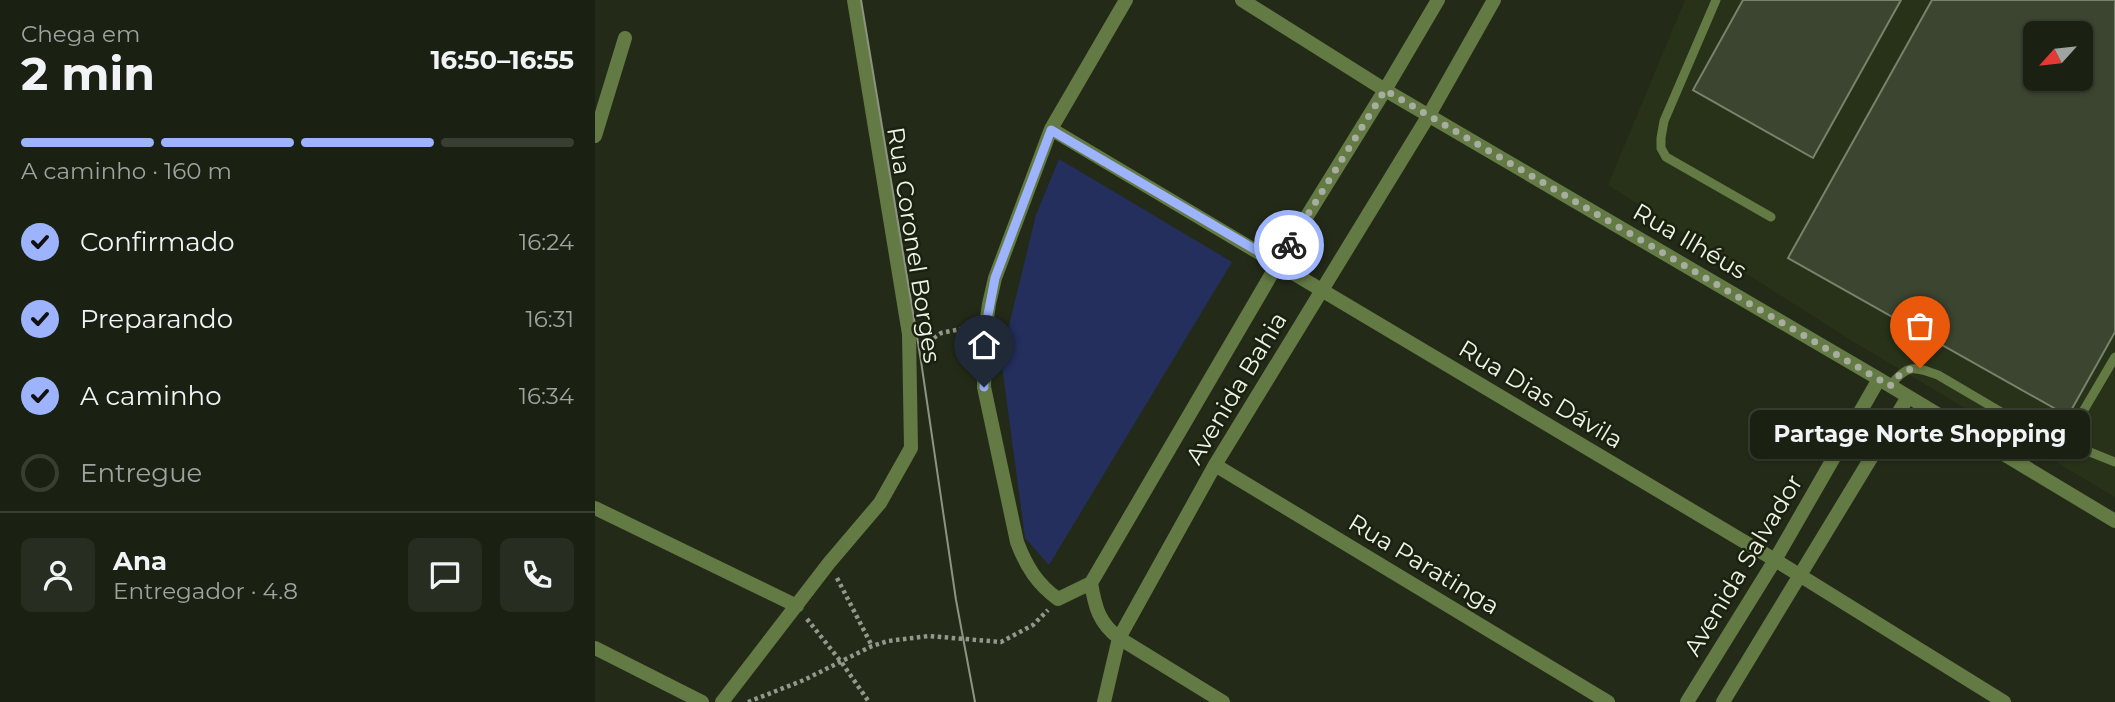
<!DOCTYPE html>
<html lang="pt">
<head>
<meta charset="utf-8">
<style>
	body { margin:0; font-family:Montserrat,sans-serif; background:#272d20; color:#f1f3f6; height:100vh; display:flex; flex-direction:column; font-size:26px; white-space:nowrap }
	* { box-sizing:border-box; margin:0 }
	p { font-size:23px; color:#9fa39f }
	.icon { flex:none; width:38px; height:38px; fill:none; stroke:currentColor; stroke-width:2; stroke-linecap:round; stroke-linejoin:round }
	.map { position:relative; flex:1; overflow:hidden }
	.details { display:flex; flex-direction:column; background:#1a2012; width:595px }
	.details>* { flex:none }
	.needle { width:46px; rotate:243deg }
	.buttons { position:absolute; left:1428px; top:21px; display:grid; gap:14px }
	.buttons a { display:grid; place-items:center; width:70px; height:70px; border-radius:10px; background:#1a2012; box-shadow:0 2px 5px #0004,0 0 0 2px #383e32; font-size:35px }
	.pin { position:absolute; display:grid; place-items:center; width:60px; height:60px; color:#fff; margin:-72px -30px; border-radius:50% 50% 50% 0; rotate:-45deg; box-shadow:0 0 7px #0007 }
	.pin .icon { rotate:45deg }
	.courier { position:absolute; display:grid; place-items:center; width:70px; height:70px; margin:-35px; border:5px solid #9db4fd; border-radius:50%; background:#fff; color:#222; box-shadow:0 2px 9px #0007 }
	.bubble { position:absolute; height:49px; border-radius:10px; background:#1a2012; box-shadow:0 2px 5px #0004,0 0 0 2px #383e32; font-size:23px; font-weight:700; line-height:49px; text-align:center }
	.head em { font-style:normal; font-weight:700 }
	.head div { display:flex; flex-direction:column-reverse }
	.head { display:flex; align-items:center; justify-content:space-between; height:119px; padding:0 21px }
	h1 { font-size:46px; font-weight:700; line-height:52px }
	.bar { display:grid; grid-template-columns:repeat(4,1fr); gap:10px 7px; align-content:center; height:84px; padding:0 21px }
	.bar i { height:9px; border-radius:5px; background:#383e32 }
	.bar .active { background:#9db4fd }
	.bar p { grid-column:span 4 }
	.line { display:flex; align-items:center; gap:18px; padding:0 21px; border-top:2px solid #383e32 }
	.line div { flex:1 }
	.round { display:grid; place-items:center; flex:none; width:74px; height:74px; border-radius:10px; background:#272d20 }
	ol { padding:0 21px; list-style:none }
	li { display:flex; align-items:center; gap:21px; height:77px }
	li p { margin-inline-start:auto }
	li .icon { padding:7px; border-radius:50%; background:#9db4fd; color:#111; stroke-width:4 }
	li:last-child { color:#9fa39f }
	li i { width:38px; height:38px; border:4px solid #383e32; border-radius:50% }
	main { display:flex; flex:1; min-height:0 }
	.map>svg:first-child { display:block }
</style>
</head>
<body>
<main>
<section class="details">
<div class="head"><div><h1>2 min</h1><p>Chega em</p></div><em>16:50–16:55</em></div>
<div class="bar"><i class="active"></i><i class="active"></i><i class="active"></i><i></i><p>A caminho · 160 m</p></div>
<ol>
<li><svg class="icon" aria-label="check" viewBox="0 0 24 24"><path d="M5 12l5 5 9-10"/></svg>Confirmado<p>16:24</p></li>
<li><svg class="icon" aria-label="check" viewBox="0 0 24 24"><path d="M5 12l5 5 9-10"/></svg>Preparando<p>16:31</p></li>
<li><svg class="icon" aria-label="check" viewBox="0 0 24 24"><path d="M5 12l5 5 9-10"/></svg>A caminho<p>16:34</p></li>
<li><i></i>Entregue</li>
</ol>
<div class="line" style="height:126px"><a class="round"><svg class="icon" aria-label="person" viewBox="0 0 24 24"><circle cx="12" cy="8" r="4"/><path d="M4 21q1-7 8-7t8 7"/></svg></a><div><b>Ana</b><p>Entregador · 4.8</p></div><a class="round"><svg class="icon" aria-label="chat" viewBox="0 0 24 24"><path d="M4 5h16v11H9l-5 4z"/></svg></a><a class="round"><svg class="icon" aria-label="phone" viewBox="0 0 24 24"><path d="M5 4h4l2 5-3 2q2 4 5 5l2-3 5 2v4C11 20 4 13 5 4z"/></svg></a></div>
</section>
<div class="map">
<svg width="1520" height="702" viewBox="0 0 1520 702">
	<rect width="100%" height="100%" fill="#232b18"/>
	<!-- built -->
	<path fill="#273218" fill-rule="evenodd" d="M1090 0H1520V497L1257 341 1013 185ZM1440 33H1486V79H1440Z"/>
	<!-- green -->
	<path fill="#242f5d" d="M464 159 637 262 454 565 430 538 406 358 441 215Z"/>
	<!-- building -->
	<path fill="#3c4530" stroke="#78826c" stroke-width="2" fill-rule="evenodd" d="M1148 0H1306L1218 158 1098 90Z
		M1337 0H1520V332L1473 416 1193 258ZM1440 33H1486V79H1440Z"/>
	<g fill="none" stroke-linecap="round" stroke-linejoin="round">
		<!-- path -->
		<path stroke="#93998a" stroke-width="4.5" stroke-dasharray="3.5 3.5" stroke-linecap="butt" d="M333 342 346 333 376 327
			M242 578 277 646
			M212 619 247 663 274 702
			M153 702 209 680 277 646 293 641 334 636 406 642 438 625 453 610"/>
		<!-- service -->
		<path stroke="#647a44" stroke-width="9" d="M1121 0 1069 121 1066 138V148L1071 157 1176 217
			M1295 386C1312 364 1319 366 1343 375L1452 439 1470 442 1520 357
			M1470 442 1520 462"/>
		<!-- minor -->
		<path stroke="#647a44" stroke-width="14" d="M647 0 790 90 1284 379 1520 521
			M456 129 1180 560 1409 702
			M0 136 30 38
			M620 465 1013 702
			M0 508 202 606
			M496 583 463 599C442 584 431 566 422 542L389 387 391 325 394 304 400 278 456 129 531 0
			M496 583 683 263 790 90 843 0
			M496 583C500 607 504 623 524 638L628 702
			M0 648 107 702
			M127 702 234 563 285 503 316 448 314 334 259 0
			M509 702 524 638 620 465 834 115 899 0
			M1092 702 1180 560 1284 379
			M1128 702 1313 397"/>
		<!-- tram -->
		<path stroke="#8c9383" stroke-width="2" d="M266 0 326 361 361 600 380 702"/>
	</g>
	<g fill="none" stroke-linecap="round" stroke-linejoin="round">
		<!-- done -->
		<path stroke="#a7ad9f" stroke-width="7" stroke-dasharray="0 12.6" d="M694 245 790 90 1295 386C1304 374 1309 369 1325 368"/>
		<!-- route -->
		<path stroke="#9db4fd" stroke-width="9" d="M389 387 391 325 400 278 456 130 683 263 694 245"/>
	</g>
	<g text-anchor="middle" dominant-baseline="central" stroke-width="5" stroke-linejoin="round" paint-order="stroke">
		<!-- street labels -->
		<g font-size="24" fill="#eef3e7" stroke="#1a210e">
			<text transform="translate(1095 241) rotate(30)">Rua Ilhéus</text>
			<text transform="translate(319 245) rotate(81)">Rua Coronel Borges</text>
			<text transform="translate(641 388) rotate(-59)">Avenida Bahia</text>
			<text transform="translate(946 394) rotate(31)">Rua Dias Dávila</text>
			<text transform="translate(829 564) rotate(31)">Rua Paratinga</text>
			<text transform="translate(1148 565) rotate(-59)">Avenida Salvador</text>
		</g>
	</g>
</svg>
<div class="buttons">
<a><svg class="needle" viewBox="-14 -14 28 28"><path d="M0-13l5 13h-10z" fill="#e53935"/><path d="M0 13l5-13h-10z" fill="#9fa39f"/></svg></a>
</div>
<div class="pin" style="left:1325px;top:368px;background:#ea580c"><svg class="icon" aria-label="bag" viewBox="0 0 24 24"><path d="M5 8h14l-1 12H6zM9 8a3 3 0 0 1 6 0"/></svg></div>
<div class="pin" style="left:389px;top:387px;background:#1f2937"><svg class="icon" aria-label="home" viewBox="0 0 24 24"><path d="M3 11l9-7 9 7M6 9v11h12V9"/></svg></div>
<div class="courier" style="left:694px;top:245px"><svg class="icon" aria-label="bike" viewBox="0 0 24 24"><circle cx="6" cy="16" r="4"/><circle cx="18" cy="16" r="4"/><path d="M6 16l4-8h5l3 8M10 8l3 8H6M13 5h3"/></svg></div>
<div class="bubble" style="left:1155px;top:410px;width:340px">Partage Norte Shopping</div>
</div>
</main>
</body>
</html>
